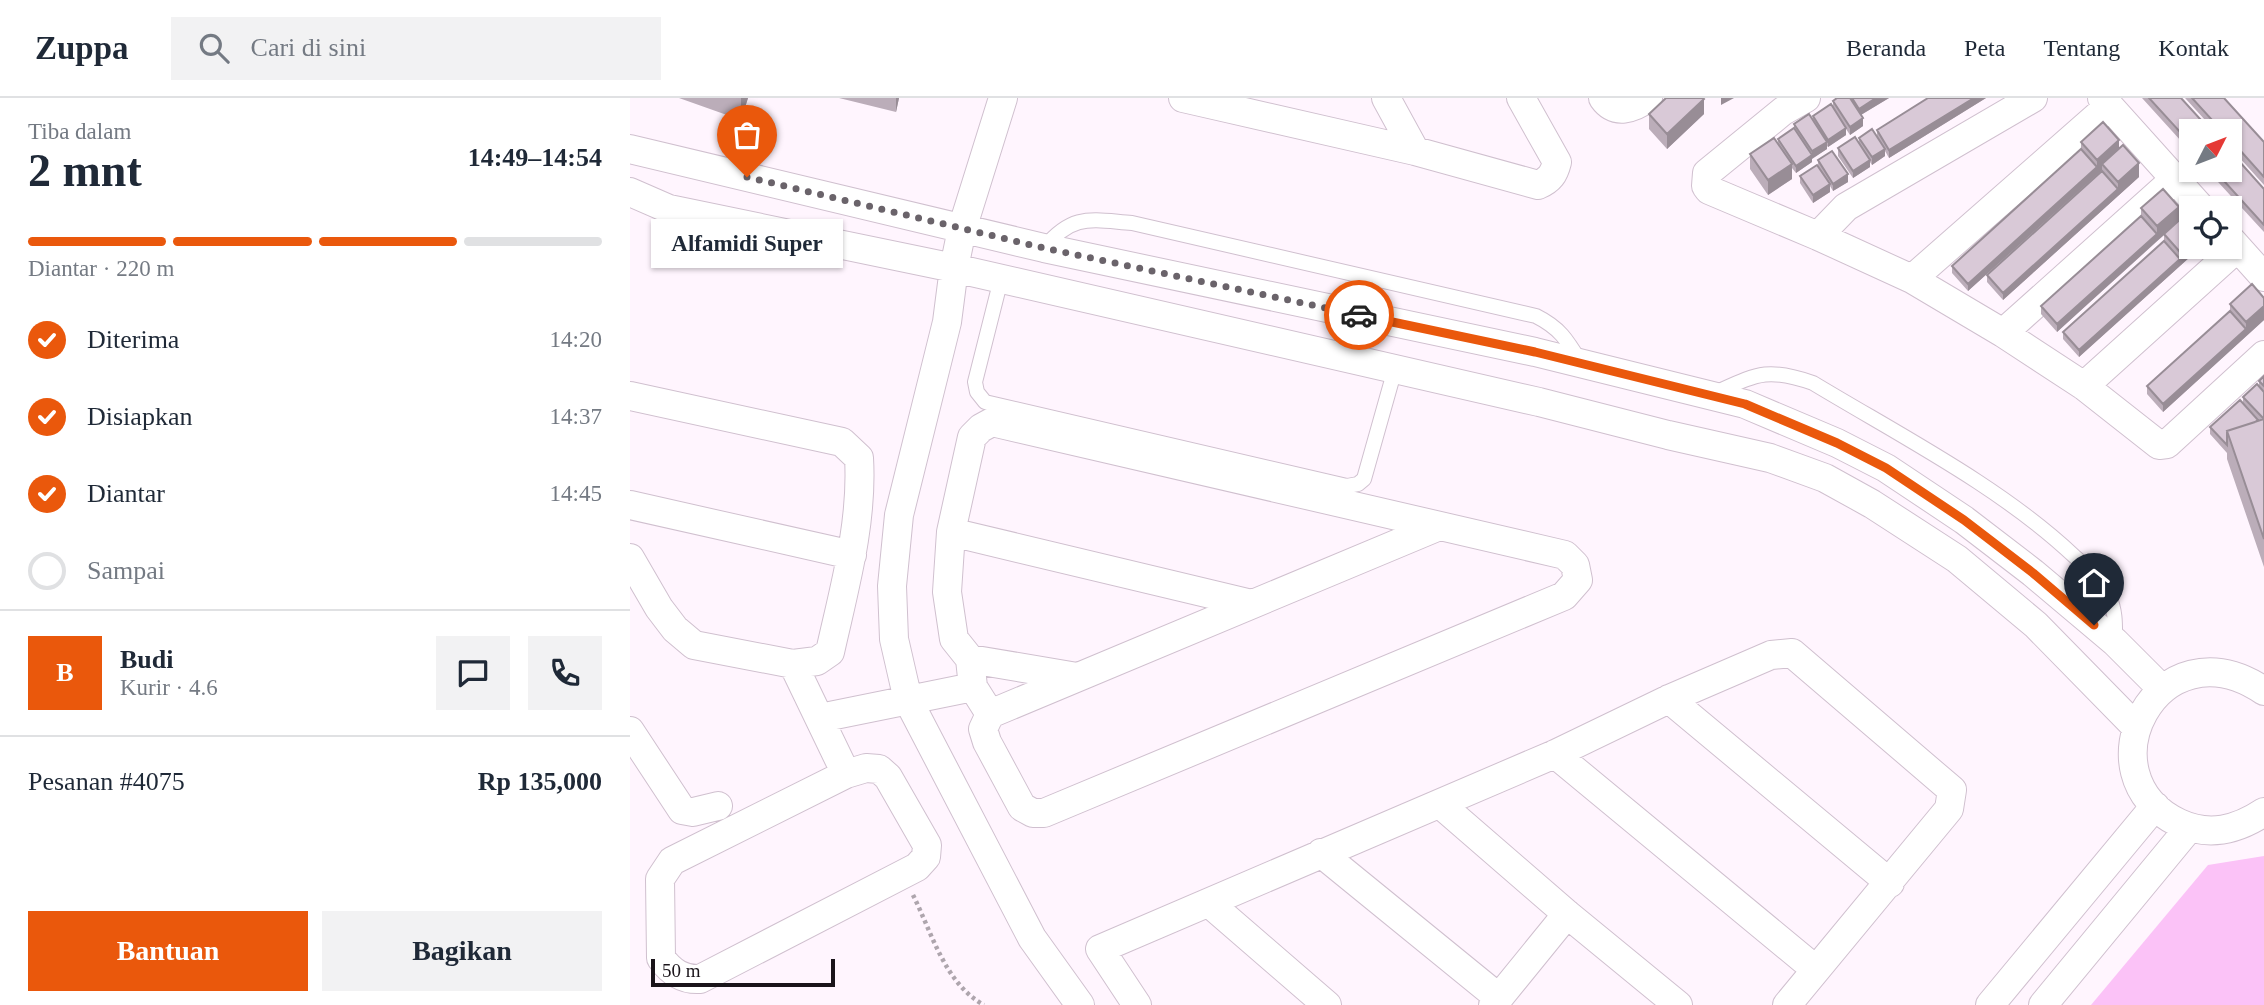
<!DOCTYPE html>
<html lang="id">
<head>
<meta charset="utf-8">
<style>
	body { margin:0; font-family:Georgia,serif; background:#f2f2f3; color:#1f2937; height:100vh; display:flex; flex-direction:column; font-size:26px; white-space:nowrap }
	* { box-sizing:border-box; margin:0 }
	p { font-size:23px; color:#747a83 }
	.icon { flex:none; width:38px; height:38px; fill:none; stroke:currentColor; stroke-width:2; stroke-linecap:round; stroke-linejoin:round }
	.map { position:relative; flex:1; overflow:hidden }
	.side { display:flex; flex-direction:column; background:#fff; width:630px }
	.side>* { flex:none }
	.needle { width:46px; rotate:48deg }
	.buttons { position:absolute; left:1549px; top:21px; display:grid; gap:14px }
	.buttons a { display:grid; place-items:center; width:63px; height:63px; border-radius:0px; background:#fff; box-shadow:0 2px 5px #0004; font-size:35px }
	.scale { position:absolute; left:21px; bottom:18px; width:184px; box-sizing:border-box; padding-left:7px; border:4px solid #1a141a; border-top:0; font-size:19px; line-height:24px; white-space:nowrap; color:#1a141a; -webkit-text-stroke:5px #fff; paint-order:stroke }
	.pin { position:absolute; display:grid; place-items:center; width:60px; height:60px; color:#fff; margin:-72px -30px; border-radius:50% 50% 50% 0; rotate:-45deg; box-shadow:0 0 7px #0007 }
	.pin .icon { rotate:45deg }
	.courier { position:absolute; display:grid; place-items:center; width:70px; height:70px; margin:-35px; border:5px solid #ea580c; border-radius:50%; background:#fff; color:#222; box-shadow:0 2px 9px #0007 }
	.bubble { position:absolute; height:49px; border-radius:0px; background:#fff; box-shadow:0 2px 5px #0004; font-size:23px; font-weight:800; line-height:49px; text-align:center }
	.overview em { font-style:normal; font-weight:800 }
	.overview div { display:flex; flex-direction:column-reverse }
	.overview { display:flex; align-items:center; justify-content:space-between; height:119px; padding:0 28px }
	h1 { font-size:46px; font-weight:800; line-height:52px }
	.bar { display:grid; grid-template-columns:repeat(4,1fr); gap:10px 7px; align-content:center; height:84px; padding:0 28px }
	.bar i { height:9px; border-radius:5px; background:#e0e1e3 }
	.bar .selected { background:#ea580c }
	.bar p { grid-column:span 4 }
	.line { display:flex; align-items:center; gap:18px; padding:0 28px; border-top:2px solid #e0e1e3 }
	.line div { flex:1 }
	.round { display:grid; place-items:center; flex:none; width:74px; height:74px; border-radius:0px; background:#f2f2f3 }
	ol { padding:0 28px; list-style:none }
	li { display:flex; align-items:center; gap:21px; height:77px }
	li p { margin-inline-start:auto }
	li .icon { padding:7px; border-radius:50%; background:#ea580c; color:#fff; stroke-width:4 }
	li:last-child { color:#747a83 }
	li i { width:38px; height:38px; border:4px solid #e0e1e3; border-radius:50% }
	.action { display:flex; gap:14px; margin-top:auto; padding:14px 28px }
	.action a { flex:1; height:80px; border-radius:0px; background:#ea580c; color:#fff; font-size:28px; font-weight:800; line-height:80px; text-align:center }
	.action a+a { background:#f2f2f3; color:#1f2937 }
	header { display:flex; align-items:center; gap:42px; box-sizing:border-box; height:98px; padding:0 35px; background:#fff; border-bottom:2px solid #e0e1e3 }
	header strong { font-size:33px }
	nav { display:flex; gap:38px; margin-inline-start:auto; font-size:24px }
	.search { width:490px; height:63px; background:#f2f2f3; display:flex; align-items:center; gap:18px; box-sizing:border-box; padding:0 24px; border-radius:0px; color:#747a83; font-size:26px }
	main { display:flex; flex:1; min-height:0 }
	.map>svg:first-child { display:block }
</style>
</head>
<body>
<header>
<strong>Zuppa</strong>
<div class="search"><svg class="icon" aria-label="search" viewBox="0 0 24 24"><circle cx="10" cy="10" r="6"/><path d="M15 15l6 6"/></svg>Cari di sini</div>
<nav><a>Beranda</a><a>Peta</a><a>Tentang</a><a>Kontak</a></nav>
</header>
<main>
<section class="side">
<div class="overview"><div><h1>2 mnt</h1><p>Tiba dalam</p></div><em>14:49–14:54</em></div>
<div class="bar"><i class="selected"></i><i class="selected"></i><i class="selected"></i><i></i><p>Diantar · 220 m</p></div>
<ol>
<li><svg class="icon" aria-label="check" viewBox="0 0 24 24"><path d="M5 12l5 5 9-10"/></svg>Diterima<p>14:20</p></li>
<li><svg class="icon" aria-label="check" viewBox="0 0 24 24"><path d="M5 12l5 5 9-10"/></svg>Disiapkan<p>14:37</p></li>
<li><svg class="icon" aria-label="check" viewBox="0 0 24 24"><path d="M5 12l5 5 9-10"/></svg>Diantar<p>14:45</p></li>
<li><i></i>Sampai</li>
</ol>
<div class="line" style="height:126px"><b class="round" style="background:#ea580c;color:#fff">B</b><div><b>Budi</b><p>Kurir · 4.6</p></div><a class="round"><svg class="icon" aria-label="chat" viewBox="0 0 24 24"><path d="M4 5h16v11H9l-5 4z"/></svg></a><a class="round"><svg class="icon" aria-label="phone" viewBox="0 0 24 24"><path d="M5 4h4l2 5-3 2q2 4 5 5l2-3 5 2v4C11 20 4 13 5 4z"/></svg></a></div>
<div class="line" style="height:91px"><div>Pesanan #4075</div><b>Rp 135,000</b></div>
<div class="action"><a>Bantuan</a><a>Bagikan</a></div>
</section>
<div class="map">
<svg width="1634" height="907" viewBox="0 0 1634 907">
	<rect width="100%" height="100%" fill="#fff5fe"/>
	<!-- green -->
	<path fill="#fbc2f7" d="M1634 758V907H1461L1578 767Z"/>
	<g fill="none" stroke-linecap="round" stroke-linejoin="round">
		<defs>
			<path id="lane" d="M414 150C443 115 461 122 502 125L906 218C930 230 937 242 951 265
				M371 181 345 284 347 294 355 304 717 388 728 386 734 381 765 271
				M1085 295C1127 276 1137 269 1183 285 1269 337 1371 389 1444 458 1457 469 1471 482 1479 498 1486 514 1485 527 1485 544"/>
			<path id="street" d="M373 0 332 131 324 170 317 224 269 417 262 488 264 541 278 602 402 840 450 907
				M553 0 785 53 908 87C920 82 924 76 927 64L891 0
				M756 0 785 53
				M973 0C985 17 1003 11 1018 0
				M1176 0 1153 13 1077 75 1076 88 1079 92 1188 138 1282 181 1373 235 1454 288 1529 347 1537 346 1634 257
				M1472 0 1571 110
				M0 51 414 150 905 254 1115 306 1207 345 1256 370 1334 422 1403 475 1485 544 1532 591
				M0 94 39 111 324 170 909 304 1038 337 1140 360 1195 380 1242 406 1327 461 1406 527 1506 629
				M1188 138 1216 109 1403 0
				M1600 141 1634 179
				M1282 181 1479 8
				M1373 235 1545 81
				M1454 288 1607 150
				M0 298 212 344 229 360C233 425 214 491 200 554L187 563 163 566
				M0 407 222 457
				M321 434 342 339 351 330 362 324 935 457 945 467 948 482 934 498 414 715H403L392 709 357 644 353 631 360 616 807 429
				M0 460 29 510 45 531 64 547 163 566 216 676
				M340 561 447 579
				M1634 593C1527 521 1449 678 1549 725 1579 739 1607 732 1634 714
				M1039 601 1260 785
				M360 616 343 589 340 561 324 541 317 494 321 434 622 506
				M190 620 343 589
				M0 633 52 712 63 714 88 708
				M925 656 1185 871
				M236 670 249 671 258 679 297 747 296 759 287 769 70 881C53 882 41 874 31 860L30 781 42 763 216 676Z
				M810 706 937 816 1048 907
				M691 755 869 900
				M579 805 697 907
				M507 907 470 851 925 656 1039 601 1141 557 1162 555 1322 692 1319 711 1157 907
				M863 907 937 816
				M1360 907 1525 708
				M1413 907 1559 730"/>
		</defs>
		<!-- lane casing -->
		<use href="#lane" stroke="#d0c0cf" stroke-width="16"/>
		<!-- street casing -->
		<use href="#street" stroke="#d0c0cf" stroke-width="30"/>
		<!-- path -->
		<path stroke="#aea5ad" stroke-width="4.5" stroke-dasharray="3.5 3.5" stroke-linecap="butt" d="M283 797C302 835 315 886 354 907"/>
		<!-- lane -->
		<use href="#lane" stroke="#fff" stroke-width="14"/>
		<!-- street -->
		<use href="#street" stroke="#fff" stroke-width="28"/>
	</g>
	<!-- wall -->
	<path fill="#bbadb9" d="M49 0H118L111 22Z
		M209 0H269L266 14Z
		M1207 0H1259L1231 17 1233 28 1220 37 1216 31V37L1198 49 1197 48V51L1182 60V64L1166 75 1162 70V81L1138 97 1120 71V56L1148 45V41L1164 30V26L1183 22V18L1203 9V3Z
		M1298 0H1356L1259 60 1255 53V58L1242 67 1240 64V69L1223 80 1208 58V50L1229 45V40L1247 38V32Z
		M1512 0H1551L1561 33V54Z
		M1555 0H1594L1634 44V87L1600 49V33H1585Z
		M1019 16H1074L1037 51 1019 31Z
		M1451 44 1489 51 1509 79 1373 202 1357 184V177L1472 72 1338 193 1322 175V168L1451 51Z
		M1188 62 1218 84 1203 93 1200 88V94L1183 105 1170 85V78L1188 68Z
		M1577 72H1600L1634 91V134Z
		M1511 110 1549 122 1571 149 1449 259 1433 241V234L1534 143V137L1427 234 1411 216V208L1511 118Z
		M1600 206 1634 222 1533 314 1517 296V288L1600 213Z
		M1634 278V469L1597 361V355L1580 336V329L1629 323 1613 306V299L1629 288V283Z"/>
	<!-- shaded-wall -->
	<path fill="#988d96" d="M111 0H118L111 22Z
		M266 0H269L266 14Z
		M1091 0H1104L1091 7Z
		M1246 0H1259L1229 18V11Z
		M1344 0H1356L1259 60V52Z
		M1074 1V16L1037 51V36Z
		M1233 20V28L1220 37V29Z
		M1216 30V37L1198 49V42Z
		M1489 42V57L1472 66V72L1338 193V186L1467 69V62Z
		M1197 44V51L1182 61V53Z
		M1255 51V58L1242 67V59Z
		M1182 57V64L1166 75V68Z
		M1240 62V69L1223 80V73Z
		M1509 65V79L1373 202V195L1488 91V84Z
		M1162 66V81L1138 97V82Z
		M1218 76V84L1203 93V86Z
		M1200 86V94L1183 105V97Z
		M1549 109V124L1527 143V128Z
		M1527 136V143L1427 234V226Z
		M1561 144V149H1571L1449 259V252L1550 161V154Z
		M1634 208V222L1533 314V306L1616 231V224Z"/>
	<!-- building -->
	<path fill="#d9c9d7" stroke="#988d96" stroke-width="2" d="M1036 0H1073L1074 1 1037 36 1019 16Z
		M1207 0H1220L1233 20 1220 29 1203 3Z
		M1222 0H1246L1229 11Z
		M1298 0H1344L1259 52 1247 32Z
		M1519 0H1551L1581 33H1561V46Z
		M1562 0H1594L1634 44V79L1600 41V33H1592Z
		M1201 6 1216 30 1198 42 1183 18Z
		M1179 16 1197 44 1182 53 1164 26Z
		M1473 24 1489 42 1467 62 1451 44Z
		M1164 30 1182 57 1166 68 1148 41Z
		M1242 31 1255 51 1242 59 1229 40Z
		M1225 39 1240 62 1223 73 1208 50Z
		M1144 40 1162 66 1138 82 1120 56Z
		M1493 47 1509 65 1488 84 1472 66Z
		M1451 51 1467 69 1338 186 1322 168Z
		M1202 53 1218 76 1203 86 1188 62Z
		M1600 53 1634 91V127L1584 72H1600Z
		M1187 67 1200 86 1183 97 1170 78Z
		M1472 73 1488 91 1373 195 1357 177Z
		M1533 91 1549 109 1527 128 1511 110Z
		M1555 117 1561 123V144L1550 154 1534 136Z
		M1511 118 1527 136 1427 226 1411 208Z
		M1534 143 1550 161 1449 252 1433 234Z
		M1622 186 1634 200V208L1616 224 1600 206Z
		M1600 213 1616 231 1533 306 1517 288Z
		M1634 278V288L1629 283Z
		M1627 286 1634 294V321L1613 299Z
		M1610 302 1628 322 1625 324 1597 333V347L1580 329Z
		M1634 321V441L1597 333Z"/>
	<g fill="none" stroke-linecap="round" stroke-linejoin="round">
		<!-- done -->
		<path stroke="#6a636a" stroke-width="7" stroke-dasharray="0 12.6" d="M117 79 414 150 729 217"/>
		<!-- route -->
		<path stroke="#ea580c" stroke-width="9" d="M729 217 905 254 1115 306 1207 345 1256 370 1334 422 1403 475 1464 527"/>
	</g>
</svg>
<div class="buttons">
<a><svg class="needle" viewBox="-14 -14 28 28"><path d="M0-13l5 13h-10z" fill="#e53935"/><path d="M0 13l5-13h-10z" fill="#747a83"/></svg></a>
<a><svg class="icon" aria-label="locate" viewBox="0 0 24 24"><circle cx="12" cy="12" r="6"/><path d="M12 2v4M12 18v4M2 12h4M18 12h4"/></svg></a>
</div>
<div class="scale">50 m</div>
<div class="pin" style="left:117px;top:79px;background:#ea580c"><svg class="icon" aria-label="bag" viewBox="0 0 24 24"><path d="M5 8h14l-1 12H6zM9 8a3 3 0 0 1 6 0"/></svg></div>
<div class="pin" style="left:1464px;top:527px;background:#1f2937"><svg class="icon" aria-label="home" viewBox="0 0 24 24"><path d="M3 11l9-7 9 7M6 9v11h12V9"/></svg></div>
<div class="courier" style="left:729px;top:217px"><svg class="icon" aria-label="car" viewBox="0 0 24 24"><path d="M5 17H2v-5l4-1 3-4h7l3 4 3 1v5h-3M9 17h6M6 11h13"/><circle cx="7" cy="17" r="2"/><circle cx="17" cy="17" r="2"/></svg></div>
<div class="bubble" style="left:21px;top:121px;width:192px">Alfamidi Super</div>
</div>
</main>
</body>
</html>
